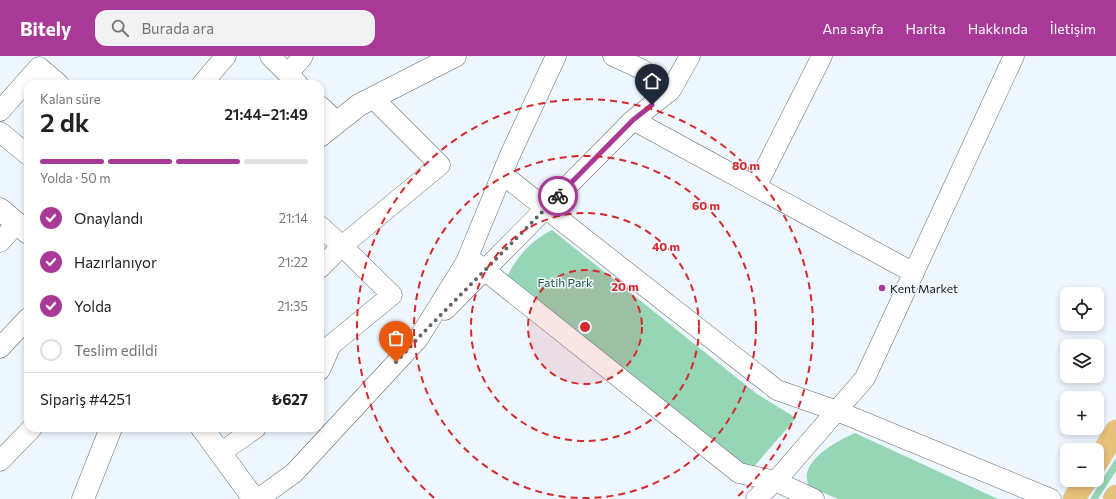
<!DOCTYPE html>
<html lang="tr">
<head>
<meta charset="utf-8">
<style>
	body { margin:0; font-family:Commissioner,sans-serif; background:#f2f2f2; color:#202124; height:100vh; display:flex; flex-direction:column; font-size:15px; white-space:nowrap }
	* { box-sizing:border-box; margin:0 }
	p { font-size:13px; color:#757577 }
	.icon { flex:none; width:22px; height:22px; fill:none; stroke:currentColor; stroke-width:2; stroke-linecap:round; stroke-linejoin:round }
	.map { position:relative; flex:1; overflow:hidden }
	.panel { position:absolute; left:24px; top:24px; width:300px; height:352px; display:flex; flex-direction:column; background:#fff; border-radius:12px; box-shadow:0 2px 6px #0003 }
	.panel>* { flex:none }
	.fabs { position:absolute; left:1060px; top:231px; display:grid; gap:8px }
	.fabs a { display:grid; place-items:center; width:44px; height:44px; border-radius:8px; background:#fff; box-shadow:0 2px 6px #0003; font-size:20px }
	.pin { position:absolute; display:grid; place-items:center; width:34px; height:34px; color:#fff; margin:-41px -17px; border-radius:50% 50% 50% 0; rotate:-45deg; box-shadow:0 0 4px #0007 }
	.pin .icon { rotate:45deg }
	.courier { position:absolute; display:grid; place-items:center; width:40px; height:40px; margin:-20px; border:3px solid #a83996; border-radius:50%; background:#fff; color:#222; box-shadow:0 1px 5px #0007 }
	.overview em { font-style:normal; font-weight:600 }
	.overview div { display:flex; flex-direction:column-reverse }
	.overview { display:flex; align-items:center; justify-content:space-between; height:68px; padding:0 16px }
	h1 { font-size:26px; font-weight:600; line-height:30px }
	.bar { display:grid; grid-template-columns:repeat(4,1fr); gap:6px 4px; align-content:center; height:48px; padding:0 16px }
	.bar i { height:5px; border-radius:3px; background:#e0e0e0 }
	.bar .on { background:#a83996 }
	.bar p { grid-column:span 4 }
	.line { display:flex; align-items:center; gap:10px; padding:0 16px; border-top:1px solid #e0e0e0 }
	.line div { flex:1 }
	ol { padding:0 16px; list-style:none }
	li { display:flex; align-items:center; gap:12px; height:44px }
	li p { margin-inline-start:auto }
	li .icon { padding:4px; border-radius:50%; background:#a83996; color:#fff; stroke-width:4 }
	li:last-child { color:#757577 }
	li i { width:22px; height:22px; border:2px solid #e0e0e0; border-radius:50% }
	header { display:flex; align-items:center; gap:24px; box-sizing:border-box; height:56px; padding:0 20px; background:#a83996; color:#fff }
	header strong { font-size:19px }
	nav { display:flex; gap:22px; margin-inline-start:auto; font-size:14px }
	.search { width:280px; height:36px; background:#f2f2f2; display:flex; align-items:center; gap:10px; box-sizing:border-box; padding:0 14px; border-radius:12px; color:#757577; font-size:15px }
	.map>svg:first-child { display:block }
</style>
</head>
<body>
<header>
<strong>Bitely</strong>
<div class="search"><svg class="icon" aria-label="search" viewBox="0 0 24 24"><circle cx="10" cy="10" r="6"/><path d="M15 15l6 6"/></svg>Burada ara</div>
<nav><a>Ana sayfa</a><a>Harita</a><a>Hakkında</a><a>İletişim</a></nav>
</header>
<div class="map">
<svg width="1116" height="443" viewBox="0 0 1116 443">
	<rect width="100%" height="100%" fill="#eef6fe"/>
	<!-- green -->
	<path fill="#96d5b5" d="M552 174 757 338 796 362 751 414 507 221C516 201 532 184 552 174Z
		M855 377 998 443H838L808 430C808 427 806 421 807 417 813 397 838 385 855 377Z
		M1116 402V415L1098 443H1090Z"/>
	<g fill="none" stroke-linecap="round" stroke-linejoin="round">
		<defs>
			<path id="minor" d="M270 0 298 28
				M288 18 303 0
				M202 28 226 0
				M671 34 690 0
				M320 50 337 66
				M0 55 39 11 59 28
				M633 64 914 217
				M0 76 28 99
				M502 118 777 334 837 355 1051 443
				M756 131 822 0
				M320 170 342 190 392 239 331 289 320 314
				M0 186 17 167
				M468 201 739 417 775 425 814 443
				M320 212 342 190 440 109 373 42
				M445 254 633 64 671 34 641 13 613 0
				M0 292 28 262
				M220 397 256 372
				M0 405 32 372
				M258 443 294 417 418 283 466 206 510 99 556 0
				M756 443 781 419 865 322 1014 0"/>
			<path id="tertiary" d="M320 80 359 49 455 0
				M83 443 111 372"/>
			<path id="secondary" d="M0 153 28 177
				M202 372 254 443"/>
			<path id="primary" d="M1097 406 1116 375
				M1074 443 1086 424
				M1114 443 1116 440"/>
		</defs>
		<!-- minor casing -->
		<use href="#minor" stroke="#646b72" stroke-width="21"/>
		<!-- tertiary casing -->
		<use href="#tertiary" stroke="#646b72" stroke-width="23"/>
		<!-- secondary casing -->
		<use href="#secondary" stroke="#646b72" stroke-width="23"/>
		<!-- primary casing -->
		<use href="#primary" stroke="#d5d5d6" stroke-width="23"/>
		<!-- minor -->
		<use href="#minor" stroke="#fff" stroke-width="20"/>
		<!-- tertiary -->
		<use href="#tertiary" stroke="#fff" stroke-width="22"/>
		<!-- secondary -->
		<use href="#secondary" stroke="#fff" stroke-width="22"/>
		<!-- primary -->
		<use href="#primary" stroke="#e6c17a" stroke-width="22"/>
	</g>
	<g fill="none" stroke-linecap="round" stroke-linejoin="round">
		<!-- done -->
		<path stroke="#61666a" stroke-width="4" stroke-dasharray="0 7.2" d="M396 306 420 280 558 140"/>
		<!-- route -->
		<path stroke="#a83996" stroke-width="5" d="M558 140 633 64 652 49"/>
	</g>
	<!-- distance rings -->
	<circle cx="585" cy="271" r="57" fill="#d62828" fill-opacity=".12"/>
	<g fill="none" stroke="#d62828" stroke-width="2" stroke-dasharray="7 5">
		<circle cx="585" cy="271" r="57"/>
		<circle cx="585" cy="271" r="114"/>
		<circle cx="585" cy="271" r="171"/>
		<path d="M434 442A228 228 0 1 1 736 442"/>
	</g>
	<!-- markers -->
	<circle fill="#a83996" stroke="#eef6fe" stroke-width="1.5" cx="882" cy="232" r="4"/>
	<g text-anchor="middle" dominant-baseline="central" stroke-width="3" stroke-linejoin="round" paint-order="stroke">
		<!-- park labels -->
		<g font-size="12" fill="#1e5940" stroke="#eef6fe">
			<text x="565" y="226">Fatih Park</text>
		</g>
		<!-- poi labels -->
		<g font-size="12" fill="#15181b" stroke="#eef6fe" text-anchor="start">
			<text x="890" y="232">Kent Market</text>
		</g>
	</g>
	<circle cx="585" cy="271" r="6" fill="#d62828" stroke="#eef6fe" stroke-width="2"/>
	<g font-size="12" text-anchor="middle" font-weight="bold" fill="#d62828" stroke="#eef6fe" stroke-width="3" stroke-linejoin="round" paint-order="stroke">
		<text x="746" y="114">80 m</text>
		<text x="706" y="154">60 m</text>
		<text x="666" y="195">40 m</text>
		<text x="625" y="235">20 m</text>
	</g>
</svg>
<div class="fabs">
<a><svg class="icon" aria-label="locate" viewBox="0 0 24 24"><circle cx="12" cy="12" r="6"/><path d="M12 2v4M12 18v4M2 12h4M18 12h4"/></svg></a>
<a><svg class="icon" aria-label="layers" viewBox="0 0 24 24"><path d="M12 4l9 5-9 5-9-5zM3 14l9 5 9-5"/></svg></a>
<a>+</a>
<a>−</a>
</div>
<div class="pin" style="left:396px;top:306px;background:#ea580c"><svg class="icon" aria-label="bag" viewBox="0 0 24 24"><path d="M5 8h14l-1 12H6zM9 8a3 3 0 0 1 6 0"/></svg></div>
<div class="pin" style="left:652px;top:49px;background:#1f2937"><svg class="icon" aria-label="home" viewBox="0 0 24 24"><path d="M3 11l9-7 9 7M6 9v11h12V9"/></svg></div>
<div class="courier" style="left:558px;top:140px"><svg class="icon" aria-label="bike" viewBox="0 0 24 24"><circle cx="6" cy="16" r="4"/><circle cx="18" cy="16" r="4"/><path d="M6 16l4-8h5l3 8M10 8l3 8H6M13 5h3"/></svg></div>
<section class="panel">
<div class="overview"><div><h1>2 dk</h1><p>Kalan süre</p></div><em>21:44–21:49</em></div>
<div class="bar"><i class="on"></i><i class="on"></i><i class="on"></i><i></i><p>Yolda · 50 m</p></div>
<ol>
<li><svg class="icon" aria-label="check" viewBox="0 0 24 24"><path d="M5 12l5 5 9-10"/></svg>Onaylandı<p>21:14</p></li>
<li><svg class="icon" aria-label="check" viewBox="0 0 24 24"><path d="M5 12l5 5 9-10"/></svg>Hazırlanıyor<p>21:22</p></li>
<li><svg class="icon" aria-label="check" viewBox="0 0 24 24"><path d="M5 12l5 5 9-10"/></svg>Yolda<p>21:35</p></li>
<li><i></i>Teslim edildi</li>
</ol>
<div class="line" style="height:52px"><div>Sipariş #4251</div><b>₺627</b></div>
</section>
</div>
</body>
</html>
